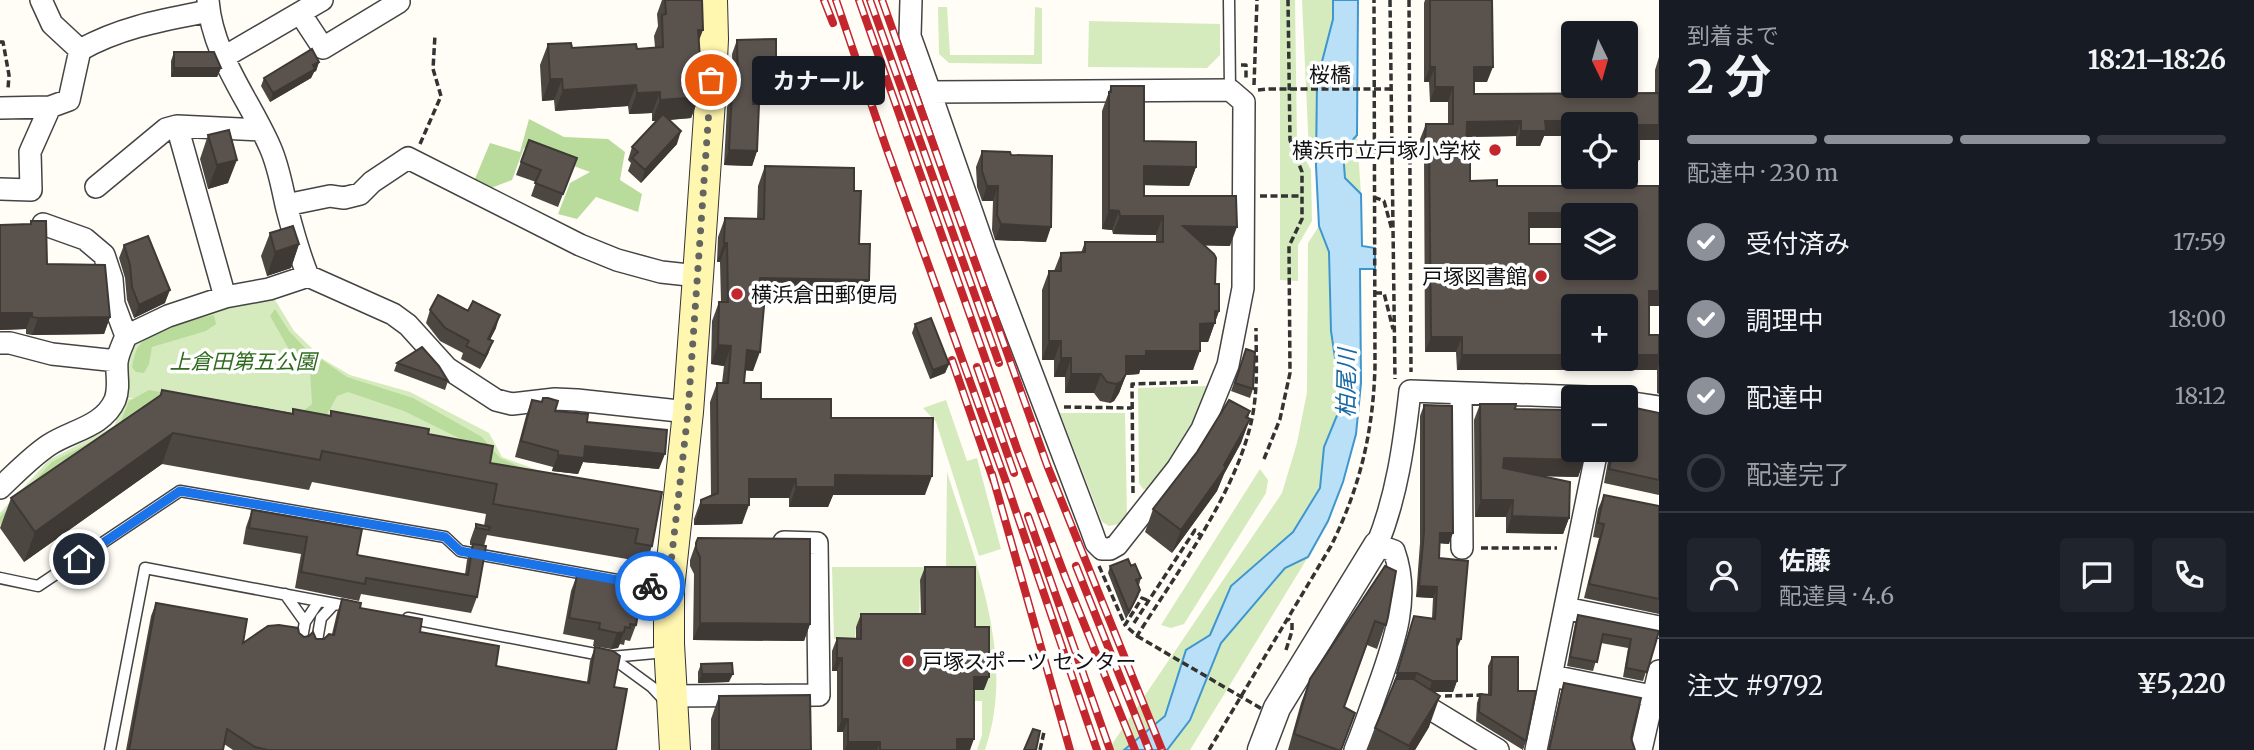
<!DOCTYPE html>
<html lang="ja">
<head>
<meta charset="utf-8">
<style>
	body { margin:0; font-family:Merriweather,"Noto Sans JP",serif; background:#20242c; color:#f1f3f6; height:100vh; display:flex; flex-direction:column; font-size:26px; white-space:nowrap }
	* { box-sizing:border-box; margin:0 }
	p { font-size:23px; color:#9ea1a6 }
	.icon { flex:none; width:38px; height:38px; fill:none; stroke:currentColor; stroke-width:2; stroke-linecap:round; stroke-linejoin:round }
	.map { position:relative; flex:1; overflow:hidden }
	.sheet { display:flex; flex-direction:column; background:#171b24; width:595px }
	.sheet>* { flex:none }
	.needle { width:46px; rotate:175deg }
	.tools { position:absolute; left:1561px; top:21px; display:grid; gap:14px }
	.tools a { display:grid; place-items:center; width:77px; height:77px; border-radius:7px; background:#171b24; box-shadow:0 4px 10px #0003; font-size:35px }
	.pin { position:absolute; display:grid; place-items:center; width:60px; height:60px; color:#fff; margin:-30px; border:4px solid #fff; border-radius:50%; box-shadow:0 2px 7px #0007 }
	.courier { position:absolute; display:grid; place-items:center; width:70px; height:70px; margin:-35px; border:5px solid #1a73e8; border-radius:50%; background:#fff; color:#222; box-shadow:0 2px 9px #0007 }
	.bubble { position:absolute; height:49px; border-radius:7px; background:#171b24; box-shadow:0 4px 10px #0003; font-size:23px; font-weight:700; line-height:49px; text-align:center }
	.head em { font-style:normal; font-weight:700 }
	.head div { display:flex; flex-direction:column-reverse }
	.head { display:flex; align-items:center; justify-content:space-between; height:119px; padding:0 28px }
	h1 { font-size:46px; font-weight:700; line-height:52px }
	.bar { display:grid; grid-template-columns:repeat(4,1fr); gap:10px 7px; align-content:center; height:84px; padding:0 28px }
	.bar i { height:9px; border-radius:5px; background:#363941 }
	.bar .active { background:#8c9099 }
	.bar p { grid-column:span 4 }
	.line { display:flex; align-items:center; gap:18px; padding:0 28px; border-top:2px solid #363941 }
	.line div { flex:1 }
	.round { display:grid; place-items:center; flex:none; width:74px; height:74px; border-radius:7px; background:#20242c }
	ol { padding:0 28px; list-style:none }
	li { display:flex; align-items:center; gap:21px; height:77px }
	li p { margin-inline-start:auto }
	li .icon { padding:7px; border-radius:50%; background:#8c9099; color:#fff; stroke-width:4 }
	li:last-child { color:#9ea1a6 }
	li i { width:38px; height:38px; border:4px solid #363941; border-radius:50% }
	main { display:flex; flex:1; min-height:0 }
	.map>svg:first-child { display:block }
</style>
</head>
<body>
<main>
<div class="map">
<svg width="1659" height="750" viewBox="0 0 1659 750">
	<rect width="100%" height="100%" fill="#fffdf5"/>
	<!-- green -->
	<path fill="#d5ebbd" d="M1280 0H1295L1297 144 1311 170 1312 221 1298 245V281L1280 280Z
		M1302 0H1333L1334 19 1317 81 1316 166 1309 152Z
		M938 7H947L950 55H1034L1035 7 1042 8V64L949 63 939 54Z
		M1089 21 1220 24V55L1207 68 1088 67Z
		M1357 135 1361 194 1345 178 1343 151Z
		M1319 226 1329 252 1331 331 1340 392 1338 413 1324 447 1320 488 1293 532 1231 586 1210 635 1186 650 1165 716 1124 750H1108L1282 493 1297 443 1307 392 1308 243Z
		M272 295 294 331 320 356 316 434 125 397 126 361 132 342 170 321Z
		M1230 300 1224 363 1203 414 1151 490 1143 489 1139 483 1138 388 1206 386 1216 372 1221 336Z
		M321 358 350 375 410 392 489 433 502 457 540 471 651 494 145 428 0 526V513L49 460 114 426 126 398 317 435Z
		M946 400 967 461 977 458 1001 549 979 556 936 422 923 408Z
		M1060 413H1125L1127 517 1125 523 1109 526 1102 522Z
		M1260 469 1268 480 1266 493 1184 624 1171 628 1161 625Z
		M947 472C974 559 1017 657 985 750H977L982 735V701H970V690H985V639H971V579H920L919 626H856L855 639H834L832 567H946Z
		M1308 557 1190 750H1167L1190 720 1221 643 1285 568Z"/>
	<!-- forest -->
	<path fill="#b9dc9c" d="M529 119 564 137 608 139 625 152 620 180 642 194 638 212 596 197 577 219 558 214 570 183 590 172 524 148 512 180 483 191 472 186 490 143 520 152Z
		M275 309 289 331 306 349 347 377 413 398 482 437 500 458 536 474 502 472 469 443 404 411 348 392 337 396 325 418 50 477 0 524V517L52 462 118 428 129 401 149 390 295 417 312 404 310 370 290 351 270 316Z
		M214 315 216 324 206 331 152 347 149 364 144 373 136 372 132 367C133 362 134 356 136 351 145 329 193 320 214 315Z"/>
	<!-- water -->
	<path fill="#b9e0f7" stroke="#3f96cf" stroke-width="2" d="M1333 0H1358L1357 135 1343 151 1345 178 1361 194 1362 246 1375 248V269H1360L1361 383 1356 434 1343 482 1328 521 1308 557 1285 568 1221 643 1190 720 1167 750H1124L1165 716 1186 650 1210 635 1231 586 1293 532 1320 488 1324 447 1338 413 1340 392 1331 331 1329 252 1319 226 1316 166 1317 81 1333 19Z"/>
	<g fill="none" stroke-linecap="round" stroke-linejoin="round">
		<defs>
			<path id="service" d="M1229 0 1230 90
				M0 578 38 586 180 491 445 537 460 551 666 589
				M285 594 305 622
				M408 618 611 657 655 653 666 645
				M301 643 305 622 319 601
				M316 646 321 618 334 604
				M611 657 652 687 665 701
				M110 750 145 568 351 607"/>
			<path id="minor" d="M41 0 52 24 80 50C121 27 163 20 209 11
				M208 0C212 55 249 99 270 147 279 167 282 188 287 209 293 232 299 254 308 276
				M911 0 910 36 930 92 1230 90 1244 102 1243 288 1228 365 1202 429 1177 469 1117 545 1110 549H1102L1096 543 1091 529 985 250 930 92
				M300 13 323 48 399 2 398 0
				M224 57 322 0
				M0 108 50 107 69 100 80 50
				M96 187 166 129 177 126
				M0 189 31 190 30 152 50 107
				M286 205 330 196 344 198 360 194 372 182 408 158 580 245 617 260 661 272 698 276
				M43 224 85 239 104 255 112 279 114 304 126 336
				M225 297 177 126 261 130
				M0 343H10L52 354 117 361
				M1461 393 1462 548
				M1626 402 1659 407
				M0 488C16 473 31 457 49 445 72 430 103 427 115 400 120 387 116 375 117 362 118 353 123 344 126 336L168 316 225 297 269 289 308 276 393 314 408 325 447 368 496 400 512 404 555 399 577 400 688 412
				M1565 608 1659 627
				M1552 676 1652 696
				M671 696 819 695 817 543 784 542
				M1411 697 1498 750
				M1355 750C1362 733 1368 716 1374 699 1391 651 1412 601 1394 551L1377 545C1397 496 1404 444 1410 391L1589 397
				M1536 750 1597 450
				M1641 750 1659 671"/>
			<path id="tertiary" d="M1261 750 1277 708 1377 545"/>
			<path id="secondary" d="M675 750 669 644V589L688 412 698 276 710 101 713 39 712 0"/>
		</defs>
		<!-- service casing -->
		<use href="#service" stroke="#444" stroke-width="13"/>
		<!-- minor casing -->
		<use href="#minor" stroke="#444" stroke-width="24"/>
		<!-- tertiary casing -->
		<use href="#tertiary" stroke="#444" stroke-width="29"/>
		<!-- secondary casing -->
		<use href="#secondary" stroke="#333" stroke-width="32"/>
		<!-- path -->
		<path stroke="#333" stroke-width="3.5" stroke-dasharray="7 3.5" stroke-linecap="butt" d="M1390 0 1395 379
			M1409 0 1411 372
			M0 42H3L9 75 8 89
			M1241 65H1246V81
			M1254 85 1257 0
			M1258 90 1269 89
			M420 144 441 96 433 69 435 35
			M1260 196H1302
			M1374 197 1384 201 1392 230
			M1375 293H1384L1393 329
			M1064 407 1132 408
			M1264 459 1280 419 1290 373 1289 246 1302 219V172L1290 140 1288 0
			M1133 493 1132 384 1200 382
			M1481 548H1557
			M1099 566 1125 625
			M1147 600 1142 598 1125 625 1137 636C1177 572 1240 488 1253 413 1258 385 1256 356 1256 328
			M1134 623 1195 530 1200 535
			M1286 650 1292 631V622L1288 619
			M1445 696 1483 695
			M1040 750 1044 732
			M1209 750 1331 546C1360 487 1373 433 1375 367L1374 0"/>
		<!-- service -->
		<use href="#service" stroke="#fff" stroke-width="10"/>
		<!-- minor -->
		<use href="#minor" stroke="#fff" stroke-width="21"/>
		<!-- tertiary -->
		<use href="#tertiary" stroke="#fff" stroke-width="26"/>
		<!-- secondary -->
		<use href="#secondary" stroke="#fff6b0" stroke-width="30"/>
		<defs>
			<path id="rail" d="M824 0 833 23
				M836 0 886 147 1005 479 1097 750
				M859 0 1017 449 1066 579 1135 750
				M870 0 999 363
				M882 0 1047 465 1162 750
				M952 360 994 482
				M977 367 1014 473
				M992 474 1070 750
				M1028 516 1110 750
				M1076 566 1149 750"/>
		</defs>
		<!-- rail casing -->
		<use href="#rail" stroke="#c4262e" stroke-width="8"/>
		<!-- rail -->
		<use href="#rail" stroke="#fff" stroke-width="5" stroke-dasharray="16" stroke-linecap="butt"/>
		<!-- path-bridge -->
		<path stroke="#333" stroke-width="3.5" stroke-dasharray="7 3.5" stroke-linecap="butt" d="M1269 89H1391
			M1137 636 1262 709"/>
	</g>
	<!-- wall -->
	<path fill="#4d4742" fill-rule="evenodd" d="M662 0H702L699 41V97L691 118 670 120 677 144 641 183 628 171 631 163 628 160 632 147 656 121H652V113L629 114 628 106 555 111 554 100 542 101 540 65 548 44 572 48 637 49 655 47 654 36 658 26 657 14Z
		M1425 0H1492L1487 82H1474V94L1655 93V70L1659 57V140H1639L1634 174H1626V124H1573V174H1572V136H1544L1540 146H1516V136L1467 137 1466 151 1470 181 1497 186H1659V306H1649V335H1659V394L1657 393V370H1457L1456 352H1425L1424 156H1420V139L1426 124H1448V102H1430L1429 82H1424V3ZM1573 215H1626V268L1529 244V228H1573Z
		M737 40 770 88H754L753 104 757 151 752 166 724 165 727 107 733 92 732 54Z
		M174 52 221 68 217 77H171V61Z
		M319 62 316 71 314 72 311 78 270 102 261 86 264 78Z
		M1111 86 1144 141 1196 167 1189 186 1144 185V196L1230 246 1205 245 1215 284 1219 311 1208 342H1200L1193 370H1140L1139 374 1126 375 1119 393 1114 401 1110 403 1100 401 1094 393H1065V377H1054V360H1042V290L1049 271H1054L1061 253H1081L1085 242H1156V235L1113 234 1112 230 1102 229V111Z
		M208 135 228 183 208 189 200 159Z
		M529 140 577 158 558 207 531 196 536 182 516 175Z
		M982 151 1046 242 995 240 992 230 993 201H982L977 187 976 167Z
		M765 166 854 191 859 244 869 280 862 299 760 297 753 371 745 370 744 383 761 399 831 418 925 495H833L828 507H789V498H749L742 524 694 525V519L701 500 711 495 710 402 717 383H722L724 366 711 364 712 321 719 302H721L720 262H717L718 237 725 218 757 219 758 186Z
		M31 221 47 264 110 317 104 334 32 335 26 334V329L0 330V225L30 224Z
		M270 233 299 244 291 268 267 276 261 256Z
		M124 245 165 303 134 318 127 300 125 278 119 258Z
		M430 310 496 328 490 340 493 341 488 354 480 369 461 359 463 353 440 341 426 323Z
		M915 324 949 364 945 373 930 379 912 333Z
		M1246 349 1253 389 1250 398 1231 391Z
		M397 363 448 381 445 390 394 371Z
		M162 390 292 413 293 409 330 416 331 411 428 434 490 463 662 492 652 546 642 575 636 625 630 641 625 640 624 645 620 644 618 648 611 649 593 646 594 640 563 634 571 591 577 575 624 583 627 574 625 573 627 559 487 535 484 546 477 597 471 613 361 594 359 601 295 588 301 554 243 544 246 527 252 510 357 555 465 574 467 560 472 545H470V541L476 524 484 526 486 514 312 482 309 490 162 464 24 562 0 528 11 498 159 396Z
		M532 400 555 411 587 422 659 469 583 462 578 474 552 471 553 467 515 457 526 416Z
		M1480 404 1584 460 1578 477 1542 476 1569 518 1563 534 1506 533V517H1475L1474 420Z
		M1424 405 1449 544 1439 543V558L1457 649V681L1453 692H1433L1429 727 1415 750H1367L1394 684 1414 616 1432 618 1433 598 1416 597 1420 543V416Z
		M1250 411 1241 443 1224 474 1217 491 1172 553 1145 532 1153 509Z
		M1659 413V495L1604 483 1610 450H1626Z
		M1604 495 1659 506V614L1584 598 1599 538 1593 537 1598 509Z
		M696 543 810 624 804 641 693 640 694 574 690 566V560Z
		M1110 566H1131L1141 578 1139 585 1140 590 1138 597 1126 619 1108 573Z
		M1385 566 1388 617 1377 649 1367 645 1344 707 1341 750H1288L1301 703 1310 679Z
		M925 567 975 627 984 690H974L970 750H843V732H837V671H832V651L837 638 856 639V627L861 614H921L920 580Z
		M342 599 360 608 420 632 496 666 587 682 590 661 595 647 614 687 616 750H233L224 744 223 750H126L151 616 156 603 243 643 299 633 304 637 324 639 332 634 337 613Z
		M1578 615 1659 631 1643 681 1623 677 1628 648 1601 643 1593 671 1567 666 1575 623Z
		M1492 657 1518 691 1526 741 1523 750 1476 721 1477 703 1480 694 1488 695V666Z
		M701 664 729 682 698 683V672Z
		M1564 683 1631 738 1635 750H1548L1561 691Z
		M719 696 811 750H711V719Z"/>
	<!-- shaded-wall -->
	<path fill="#3f3936" d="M698 30H703L695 51Z
		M319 62 316 71 314 72 311 78 270 102 273 93Z
		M1430 67H1435L1429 82H1424Z
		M1474 67H1493L1487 82H1469Z
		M174 68H221L217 77H171Z
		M754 73H776L770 88H749Z
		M550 79H562L554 100 542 101Z
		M636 85 628 106 555 111 563 90Z
		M1435 87H1453L1448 102H1430Z
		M660 92 652 113 629 114 637 93Z
		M699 97 691 118 652 121 660 100Z
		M1521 121 1516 136 1461 137 1467 122Z
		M1545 121H1577L1576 124H1573V132L1572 136H1544L1540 146H1516L1521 131Z
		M1639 125H1659V140H1634Z
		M681 131 677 144 641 183 645 170Z
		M1425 141H1429L1424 156H1420Z
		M729 150 757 151 752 166 724 165Z
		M1626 159H1639L1634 174H1626Z
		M237 160 228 183 208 189 217 165Z
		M1144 166 1196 167 1189 186 1137 185Z
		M987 186H998L993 201H982Z
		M1109 210 1119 211 1112 230 1102 229Z
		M1529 213H1624L1623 215H1573V228H1524Z
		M1120 216H1163L1156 235 1113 234Z
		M1001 224 1051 227 1046 242 995 240Z
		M1183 226 1237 227 1230 246 1176 245Z
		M724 243H727L720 262H717Z
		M299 244 291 268 267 276 275 252Z
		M760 278 869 280 862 299 753 297Z
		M170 290 165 303 134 318 139 305Z
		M1649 291H1659V306H1644Z
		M1215 311H1219L1208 342H1193L1200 324Z
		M0 313H32L26 329 0 330Z
		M500 315 496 328 483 352 488 339Z
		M110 317 104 334 32 335 38 318Z
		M1431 337H1462L1456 352H1425Z
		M493 341 488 354 480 369 485 356Z
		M1049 341H1061L1054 360H1042Z
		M718 345 731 346 724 366 711 364Z
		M747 350 760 352 753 371 740 370Z
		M1146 351H1200L1193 370H1140L1139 374 1126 375 1119 393 1114 401 1110 403 1126 356Z
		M1462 355H1573V359H1626V355H1659V364L1657 370H1457Z
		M1061 358H1071L1065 377H1054Z
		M949 364 945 373 930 379 933 370Z
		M1071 374H1101L1094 393H1065Z
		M1250 411 1243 432 1250 419 1241 443 1224 474 1217 491 1172 553 1181 530 1224 465Z
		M173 433 162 464 24 562 35 532Z
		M585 446 665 454 659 469 583 462 578 474 552 471 558 455Z
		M1504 458 1584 460 1578 477 1498 475Z
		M835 475 932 476 925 495H833L828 507H789L796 487Z
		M749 479H796L789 498H742Z
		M1481 500H1513L1506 517H1475Z
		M701 505H749L742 524 694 525Z
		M1512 516 1569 518 1563 534 1506 533Z
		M1440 533H1453L1449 544 1436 543Z
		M1419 586 1437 587 1433 598 1416 597Z
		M700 623 810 624 804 641 693 640Z
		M624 632 618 648 611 649 617 633Z
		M1457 639H1461L1457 649Z
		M837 658H842L837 671H832Z
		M1397 673H1417L1413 684H1393Z
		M702 674H733L729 682 698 683Z
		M974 677H989L984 690H969Z
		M1432 681H1457L1453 692H1429Z
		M1440 696 1429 727 1415 750H1408Z
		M842 719H848L843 732H837Z
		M957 739H974L970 750H953Z
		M848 742H880L877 750H845Z"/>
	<!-- building -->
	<path fill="#5a524d" stroke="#3f3936" stroke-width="2" fill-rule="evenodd" d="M665 0H702L703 30H698L701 72 699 97 660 100V92L637 93 636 85 563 90 562 79H550L548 44 571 43 572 48 636 44 637 49 663 47 662 15 666 14Z
		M1430 0H1492L1493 67H1474V94L1659 93V125H1639V159H1626V124H1577V121H1545L1546 131H1521V121L1467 122 1466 151H1470V181L1497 180V186H1659V291H1649V335H1659V355H1626V306H1573V355H1462V337H1431L1429 141H1425L1426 124H1453V87H1435V67H1430ZM1529 213H1624V215H1626V268H1573V244H1529Z
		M776 39V73H754L753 104H759L757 151 729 150 732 92 738 93 737 40Z
		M312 49 319 62 313 65 315 69 273 93 264 78Z
		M174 52H214L221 68H174Z
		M1111 86H1144V141L1196 142V167L1144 166V196H1236L1237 227 1183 226 1214 254 1216 258 1215 284H1219V311H1215V323L1200 324V351H1146V356H1126V374L1121 382 1116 384 1107 382 1101 374H1071V358H1061V341H1049V271H1061V253L1085 252V242H1163V216H1120L1119 211 1109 210V92H1111Z
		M663 114 681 131 645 170 632 158 638 152 632 147Z
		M229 130 237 160 217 165 208 135Z
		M529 140 577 158 563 194 535 183 541 170 521 162Z
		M982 151 1010 152 1011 155 1052 156 1051 227 1001 224 997 215 998 186H987L982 171Z
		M765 166 854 168V191H861L859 244H870L869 280 760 278V306H764L760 352 747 350 744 383H761V399H831V418H933L932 476 835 475V487H796V479H749V505H701V500L718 493 717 383H728L731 346 718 345 719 302H728L727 243H724L725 218 764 219Z
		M31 221H46L47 264 105 265 110 317 38 318 32 317V313H0V225L31 224Z
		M293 226 299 244 275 252 270 233Z
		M148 236 170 290 139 305 132 287 130 265 124 245Z
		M438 295 468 311 473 301 500 315 488 339 493 341 485 356 466 346 469 341 445 328 430 310Z
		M931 318 949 364 933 370 915 324Z
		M422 347 439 366 448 381 397 363Z
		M1246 349 1255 352 1253 389 1235 383Z
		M162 390 293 414V409L331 416V411L429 429 428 434 493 446 490 463 662 492 652 546 635 543 638 529 493 504 497 484 322 451 320 460 173 433 35 532 11 498 161 395Z
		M543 398H548L558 401 555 411 588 414 587 422 667 430 665 454 585 446 584 458 558 455V451L521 441 532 400 542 402Z
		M1229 400 1250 411 1246 417 1250 419 1224 465 1226 467 1181 530 1153 509 1197 452Z
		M1480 404H1516L1515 409 1573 410V450H1584V460L1504 458 1503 468 1570 482 1569 518 1512 516 1513 500H1481Z
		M1424 405 1452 406 1453 533H1440L1439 558 1468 561 1461 639H1457V681H1432L1417 673H1397L1414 616 1435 619 1437 587 1419 586 1424 532Z
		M1626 406 1659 413V480L1609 469 1613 450H1626Z
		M1604 495 1659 506V599L1589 584 1604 524 1598 523Z
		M252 510 362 529 357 555 468 575 473 544 486 546 477 597 366 578 365 584 301 572 307 537 249 528Z
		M476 524 490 527 489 530 476 528Z
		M698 538 810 539V624L700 623V557L696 549V543Z
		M1128 559 1131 566 1135 564 1141 578 1136 580 1140 590 1129 612 1110 566Z
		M1385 566 1396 571 1388 617 1386 625 1375 621 1344 707 1355 713 1341 750H1338L1294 734 1310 679Z
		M925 567H975V627H989V677H974V739H957V750H880V742H848V719H842V658H837V638L861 639V614H925Z
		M628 572 645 575 636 625 630 624V628L625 627 624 632 617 633 599 629 600 623 569 618 577 575 626 583Z
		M342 599 361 603 360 608 422 619 420 632 499 646 496 666 589 683 595 647 613 651 620 656 614 687 627 689 616 750H268L255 747 227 729 223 750H129L156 603 247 619 243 643 268 626 279 625 298 628 299 633 304 637 309 636 313 632 316 639H324L329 634 334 635Z
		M1578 615 1659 631 1647 672 1626 668 1631 639 1603 634 1597 662 1570 657Z
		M1492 657H1518V691H1536L1526 741 1479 712 1480 694 1491 695Z
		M732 663 733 674H702L701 664Z
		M1396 679H1413L1440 696 1409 746 1375 728Z
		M1564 683 1641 698 1631 738 1635 750H1549Z
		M810 695 811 750H719V696Z
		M1033 729 1040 731 1036 750H1024Z"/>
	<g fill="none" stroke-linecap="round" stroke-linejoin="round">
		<!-- done -->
		<path stroke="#646461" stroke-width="7" stroke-dasharray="0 12.6" d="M650 586 668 589 688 412 711 80"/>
		<!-- route -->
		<path stroke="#1a73e8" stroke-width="9" d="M79 559 180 491 445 537 460 551 650 586"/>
	</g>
	<!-- markers -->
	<g fill="#c4262e" stroke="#fff" stroke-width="2.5">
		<circle cx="1495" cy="150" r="7"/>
		<circle cx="1541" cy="276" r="7"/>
		<circle cx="737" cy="294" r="7"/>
		<circle cx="908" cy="661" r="7"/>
	</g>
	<g text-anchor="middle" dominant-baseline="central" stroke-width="7" stroke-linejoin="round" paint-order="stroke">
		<!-- street labels -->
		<g font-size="21" fill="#111" stroke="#fff">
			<text x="1330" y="74">桜橋</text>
		</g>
		<!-- poi labels -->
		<g font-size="21" fill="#111" stroke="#fff" text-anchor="end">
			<text x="1481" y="150">横浜市立戸塚小学校</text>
			<text x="1527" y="276">戸塚図書館</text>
			<text x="751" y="294" text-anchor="start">横浜倉田郵便局</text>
			<text x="922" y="661" text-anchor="start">戸塚スポーツ センター</text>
		</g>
		<!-- park labels -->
		<g font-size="21" font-style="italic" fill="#2f6b1f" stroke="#fff">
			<text x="243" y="361">上倉田第五公園</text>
		</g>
		<!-- water labels -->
		<g font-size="23" font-style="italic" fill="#1768a6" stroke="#fff">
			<text transform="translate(1346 383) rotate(-89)">柏尾川</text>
		</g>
	</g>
</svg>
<div class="tools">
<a><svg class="needle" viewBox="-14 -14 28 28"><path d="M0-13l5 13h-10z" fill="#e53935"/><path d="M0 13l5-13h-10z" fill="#9ea1a6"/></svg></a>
<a><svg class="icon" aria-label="locate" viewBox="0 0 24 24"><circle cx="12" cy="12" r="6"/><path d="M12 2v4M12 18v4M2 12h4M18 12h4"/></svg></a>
<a><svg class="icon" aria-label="layers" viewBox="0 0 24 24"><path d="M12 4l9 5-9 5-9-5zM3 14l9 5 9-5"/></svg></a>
<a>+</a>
<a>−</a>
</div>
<div class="pin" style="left:711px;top:80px;background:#ea580c"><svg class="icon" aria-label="bag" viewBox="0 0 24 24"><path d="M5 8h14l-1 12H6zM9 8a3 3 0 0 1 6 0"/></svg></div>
<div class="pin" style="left:79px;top:559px;background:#1f2937"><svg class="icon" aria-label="home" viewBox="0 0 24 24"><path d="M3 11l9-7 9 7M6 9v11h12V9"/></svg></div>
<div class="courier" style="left:650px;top:586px"><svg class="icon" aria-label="bike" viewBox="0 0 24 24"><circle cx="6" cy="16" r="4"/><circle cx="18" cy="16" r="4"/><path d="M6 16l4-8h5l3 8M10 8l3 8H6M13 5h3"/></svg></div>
<div class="bubble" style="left:752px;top:56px;width:133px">カナール</div>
</div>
<section class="sheet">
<div class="head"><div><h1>2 分</h1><p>到着まで</p></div><em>18:21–18:26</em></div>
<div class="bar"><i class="active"></i><i class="active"></i><i class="active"></i><i></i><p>配達中 · 230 m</p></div>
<ol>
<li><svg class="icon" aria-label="check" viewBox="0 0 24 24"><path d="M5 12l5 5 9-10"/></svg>受付済み<p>17:59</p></li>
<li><svg class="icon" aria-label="check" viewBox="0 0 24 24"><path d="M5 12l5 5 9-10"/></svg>調理中<p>18:00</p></li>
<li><svg class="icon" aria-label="check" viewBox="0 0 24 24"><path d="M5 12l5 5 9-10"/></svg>配達中<p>18:12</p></li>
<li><i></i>配達完了</li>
</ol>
<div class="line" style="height:126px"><a class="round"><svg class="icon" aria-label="person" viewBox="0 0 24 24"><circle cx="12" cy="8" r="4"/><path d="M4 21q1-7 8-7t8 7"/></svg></a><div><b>佐藤</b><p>配達員 · 4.6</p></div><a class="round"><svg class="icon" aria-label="chat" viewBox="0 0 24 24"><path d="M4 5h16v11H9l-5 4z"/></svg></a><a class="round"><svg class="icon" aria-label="phone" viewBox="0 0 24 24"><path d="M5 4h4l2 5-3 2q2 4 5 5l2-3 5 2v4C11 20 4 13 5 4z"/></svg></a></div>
<div class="line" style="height:91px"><div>注文 #9792</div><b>¥5,220</b></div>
</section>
</main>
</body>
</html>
